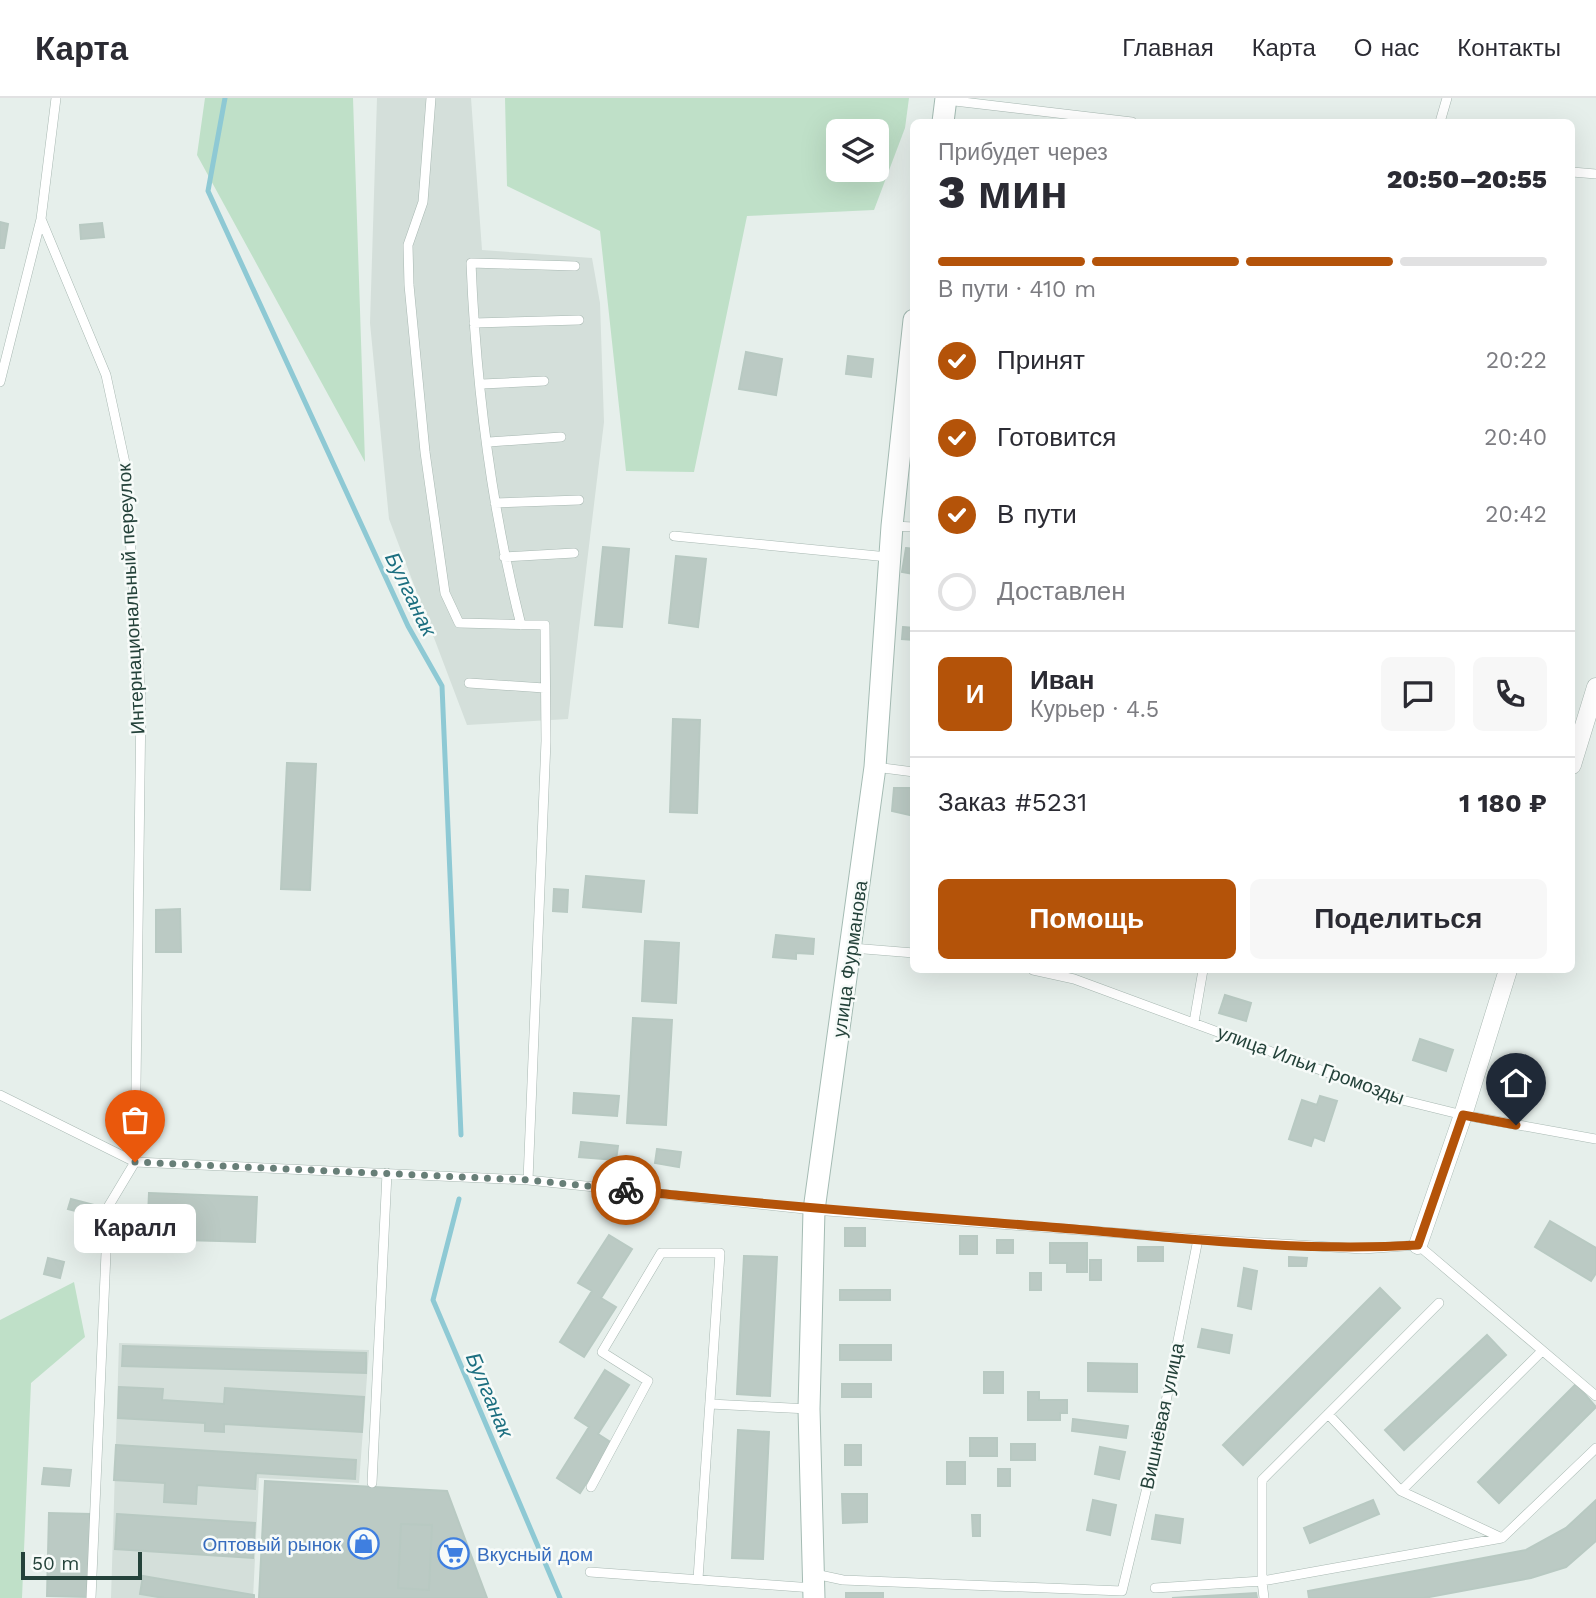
<!DOCTYPE html>
<html lang="ru">
<head>
<meta charset="utf-8">
<style>
	body { margin:0; font-family:"Work Sans",sans-serif; background:#f7f7f7; color:#2b2b33; height:100vh; display:flex; flex-direction:column; font-size:26px; white-space:nowrap }
	* { box-sizing:border-box; margin:0 }
	p { font-size:23px; color:#7c7c81 }
	.icon { flex:none; width:38px; height:38px; fill:none; stroke:currentColor; stroke-width:2; stroke-linecap:round; stroke-linejoin:round }
	.map { position:relative; flex:1; overflow:hidden }
	.side { position:absolute; left:910px; top:21px; width:665px; height:854px; display:flex; flex-direction:column; background:#fff; border-radius:10px; box-shadow:0 7px 28px #0002 }
	.side>* { flex:none }
	.controls { position:absolute; left:826px; top:21px; display:grid; gap:14px }
	.controls a { display:grid; place-items:center; width:63px; height:63px; border-radius:10px; background:#fff; box-shadow:0 7px 28px #0002; font-size:35px }
	.scale { position:absolute; left:21px; bottom:18px; width:121px; box-sizing:border-box; padding-left:7px; border:4px solid #24423a; border-top:0; font-size:19px; line-height:24px; white-space:nowrap; color:#24423a; -webkit-text-stroke:5px #f7fbf9; paint-order:stroke }
	.pin { position:absolute; display:grid; place-items:center; width:60px; height:60px; color:#fff; margin:-72px -30px; border-radius:50% 50% 50% 0; rotate:-45deg; box-shadow:0 0 7px #0007 }
	.pin .icon { rotate:45deg }
	.courier { position:absolute; display:grid; place-items:center; width:70px; height:70px; margin:-35px; border:5px solid #b45309; border-radius:50%; background:#fff; color:#222; box-shadow:0 2px 9px #0007 }
	.bubble { position:absolute; height:49px; border-radius:10px; background:#fff; box-shadow:0 7px 28px #0002; font-size:23px; font-weight:800; line-height:49px; text-align:center }
	.overview em { font-style:normal; font-weight:800 }
	.overview div { display:flex; flex-direction:column-reverse }
	.overview { display:flex; align-items:center; justify-content:space-between; height:119px; padding:0 28px }
	h1 { font-size:46px; font-weight:800; line-height:52px }
	.bar { display:grid; grid-template-columns:repeat(4,1fr); gap:10px 7px; align-content:center; height:84px; padding:0 28px }
	.bar i { height:9px; border-radius:5px; background:#e1e1e2 }
	.bar .selected { background:#b45309 }
	.bar p { grid-column:span 4 }
	.line { display:flex; align-items:center; gap:18px; padding:0 28px; border-top:2px solid #e1e1e2 }
	.line div { flex:1 }
	.round { display:grid; place-items:center; flex:none; width:74px; height:74px; border-radius:10px; background:#f7f7f7 }
	ol { padding:0 28px; list-style:none }
	li { display:flex; align-items:center; gap:21px; height:77px }
	li p { margin-inline-start:auto }
	li .icon { padding:7px; border-radius:50%; background:#b45309; color:#fff; stroke-width:4 }
	li:last-child { color:#7c7c81 }
	li i { width:38px; height:38px; border:4px solid #e1e1e2; border-radius:50% }
	.button { display:flex; gap:14px; margin-top:auto; padding:14px 28px }
	.button a { flex:1; height:80px; border-radius:10px; background:#b45309; color:#fff; font-size:28px; font-weight:800; line-height:80px; text-align:center }
	.button a+a { background:#f7f7f7; color:#2b2b33 }
	header { display:flex; align-items:center; gap:42px; box-sizing:border-box; height:98px; padding:0 35px; background:#fff; border-bottom:2px solid #e1e1e2 }
	header strong { font-size:33px }
	nav { display:flex; gap:38px; margin-inline-start:auto; font-size:24px }
	.map>svg:first-child { display:block }
</style>
</head>
<body>
<header>
<strong>Карта</strong>
<nav><a>Главная</a><a>Карта</a><a>О нас</a><a>Контакты</a></nav>
</header>
<div class="map">
<svg width="1596" height="1500" viewBox="0 0 1596 1500">
	<rect width="100%" height="100%" fill="#e6efeb"/>
	<!-- built -->
	<path fill="#d4dfda" d="M377 0H471L482 152 592 160 600 205 604 324 568 621 467 627 389 421 370 225Z
		M119 1245 369 1252 359 1385 259 1380 253 1500H111Z"/>
	<!-- green -->
	<path fill="#bfe0c8" fill-rule="evenodd" d="M205 0H353L365 364 197 57Z
		M505 0H909L905 30 874 112 747 118 694 374 626 373 600 133 507 88ZM877 33V72H838V33Z
		M74 1184 85 1239 31 1285 22 1500H0V1222Z"/>
	<g fill="none" stroke-linecap="round" stroke-linejoin="round">
		<!-- stream -->
		<path stroke="#8ec9d4" stroke-width="5" d="M225 0 208 93 408 528 442 588 461 1037
			M459 1101 433 1202 560 1500"/>
	</g>
	<!-- building -->
	<path fill="#bbcac4" stroke="#b8c9c2" stroke-width="2" d="M0 124 8 126 4 150H0Z
		M102 125 104 139 81 141 80 127Z
		M746 254 782 261 776 297 739 291Z
		M848 258 873 261 871 279 846 276Z
		M603 449 629 451 622 529 595 527Z
		M906 450 914 451V476L902 474Z
		M676 458 706 461 698 529 669 525Z
		M903 529 914 530V542L902 541Z
		M673 621 700 622 697 715 670 714Z
		M287 665 316 666 310 792 281 791Z
		M894 690H914V718L892 713Z
		M586 778 644 783 641 814 583 809Z
		M554 791 568 792 567 814 553 813Z
		M180 811 181 854H156V812Z
		M776 837 814 841 813 856 796 855V861L773 859Z
		M645 843 679 845 676 905 642 903Z
		M1225 897 1251 905 1246 923 1219 915Z
		M633 920 672 922 666 1027 627 1025Z
		M1420 941 1453 952 1446 973 1413 962Z
		M574 995 619 998 617 1018 573 1015Z
		M1320 998 1337 1003 1324 1043 1314 1039 1311 1048 1289 1041 1302 1002 1317 1007Z
		M581 1044 618 1048 616 1062 579 1059Z
		M657 1051 681 1054 679 1069 655 1065Z
		M149 1095 257 1099 255 1144 147 1141Z
		M71 1101 94 1107 91 1117 68 1111Z
		M1550 1123 1596 1150V1175L1591 1183 1535 1149Z
		M845 1130H865V1148H845Z
		M609 1137 632 1151 601 1200 616 1209 584 1259 560 1244 592 1193 578 1185Z
		M960 1138H977V1156H960Z
		M997 1142H1013V1155H997Z
		M1050 1145H1087V1174H1067V1165H1050Z
		M1138 1149H1163V1163H1138Z
		M744 1158 777 1159 770 1298 737 1296Z
		M1289 1159 1307 1160 1306 1168H1289Z
		M48 1160 64 1164 60 1180 44 1176Z
		M1090 1162H1101V1182H1090Z
		M1244 1170 1257 1173 1251 1211 1238 1208Z
		M1030 1175H1041V1192H1030Z
		M1380 1190 1400 1210 1243 1367 1223 1347Z
		M840 1192H890V1202H840Z
		M1202 1231 1232 1237 1229 1255 1198 1249Z
		M1487 1237 1506 1257 1404 1352 1385 1332Z
		M840 1247H891V1262H840Z
		M123 1248 366 1255V1275L122 1268Z
		M1088 1265 1137 1266V1294L1088 1293Z
		M605 1272 629 1287 598 1336 612 1345 580 1395 557 1380 589 1329 575 1320Z
		M984 1274H1003V1295H984Z
		M842 1286H871V1299H842Z
		M1576 1286 1596 1309 1499 1405 1478 1384Z
		M119 1289 163 1291 162 1302 224 1306 225 1290 364 1299 362 1334 224 1326V1334L205 1333V1325L118 1320Z
		M1028 1294H1039V1302H1067V1315H1060V1322H1028Z
		M1073 1321 1128 1328 1126 1340 1072 1333Z
		M738 1332 769 1334 763 1461 732 1460Z
		M970 1340H997V1358H970Z
		M1011 1346H1035V1362H1011Z
		M116 1347 356 1362 355 1381 256 1375 255 1391 197 1387 196 1406 164 1404 165 1385 114 1382Z
		M845 1347H861V1367H845Z
		M1100 1349 1125 1354 1119 1381 1095 1376Z
		M947 1364H965V1386H947Z
		M44 1370 71 1372 69 1388 42 1386Z
		M998 1371H1010V1388H998Z
		M265 1383 447 1393 487 1500H259Z
		M842 1396H867V1424L843 1425Z
		M1093 1402 1116 1407 1110 1437 1087 1432Z
		M1373 1402 1379 1416 1310 1445 1304 1430Z
		M1596 1402V1443L1566 1469 1531 1480 1424 1500H1309L1308 1493 1526 1452 1566 1430Z
		M49 1415 91 1416 89 1499 47 1498Z
		M117 1416 255 1425 253 1460 115 1451Z
		M972 1417H980V1438H973Z
		M1156 1417 1183 1421 1180 1445 1152 1441Z
		M401 1426 432 1427 429 1492 398 1490Z
		M143 1478 254 1497V1500H164L140 1496Z
		M846 1495H883V1500H846Z
		M1256 1495 1257 1500H1172Z"/>
	<g fill="none" stroke-linecap="round" stroke-linejoin="round">
		<defs>
			<path id="lane" d="M431 0 423 104 408 147 409 187 425 354 445 495 459 525 545 527 546 643 528 1082
				M946 2 1132 24
				M1440 24 1447 0
				M1572 74 1596 76
				M41 121 106 277 125 365 141 603 135 1064 108 1109 91 1500
				M474 225 579 222
				M0 284 41 121 56 0
				M482 286 544 283
				M489 344 561 339
				M495 405 579 402
				M892 428 914 429
				M674 438 888 459
				M504 459 574 455
				M521 527C491 409 476 287 471 165L575 168
				M469 585 544 590
				M875 669 914 674
				M852 850 914 855
				M1033 872 1074 881 1402 1002 1463 1017 1596 1041
				M1194 924 1203 872
				M0 997 135 1064 528 1082 814 1112 1198 1141 1363 1151 1418 1147 1596 1298
				M1439 1205 1262 1382V1483L1502 1440
				M710 1306 809 1311
				M1328 1316 1401 1393 1542 1253
				M372 1385 387 1075
				M591 1389 648 1283 602 1254 661 1155H720L698 1481
				M1401 1393 1502 1440 1596 1350
				M590 1474 813 1490
				M815 1476 843 1482 1122 1493 1158 1344 1198 1141
				M1155 1490 1262 1483 1264 1500"/>
			<path id="street" d="M1572 667 1596 589
				M1418 1147 1463 1017 1508 872"/>
			<path id="secondary" d="M943 24 946 0
				M814 1500 809 1311 814 1112 875 669 892 428 914 222"/>
		</defs>
		<!-- lane casing -->
		<use href="#lane" stroke="#a8b8b2" stroke-width="10"/>
		<!-- street casing -->
		<use href="#street" stroke="#a8b8b2" stroke-width="19"/>
		<!-- secondary casing -->
		<use href="#secondary" stroke="#a4bbb3" stroke-width="23"/>
		<!-- lane -->
		<use href="#lane" stroke="#fff" stroke-width="9"/>
		<!-- street -->
		<use href="#street" stroke="#fff" stroke-width="18"/>
		<!-- secondary -->
		<use href="#secondary" stroke="#fff" stroke-width="21"/>
	</g>
	<g fill="none" stroke-linecap="round" stroke-linejoin="round">
		<!-- done -->
		<path stroke="#687f78" stroke-width="7" stroke-dasharray="0 12.6" d="M135 1064 528 1082 626 1092"/>
		<!-- route -->
		<path stroke="#b45309" stroke-width="9" d="M626 1092C775 1108 925 1119 1074 1131 1188 1141 1304 1154 1418 1147L1463 1017 1516 1027"/>
	</g>
	<!-- icons -->
	<defs>
		<symbol id="shop-ring" viewBox="-11 -11 22 22"><circle r="9.5" fill="#f7fbf9" stroke="#3f7fe0" stroke-width="1.5"/><path d="M-5-2.5h2.3a2.7 3.5 0 0 1 5.4 0H5L5.5 6h-11ZM-1.5-2.5h3a1.5 2.3 0 0 0-3 0Z" fill="#3f7fe0"/></symbol>
		<symbol id="supermarket-ring" viewBox="-11 -11 22 22"><circle r="9.5" fill="#f7fbf9" stroke="#3f7fe0" stroke-width="1.5"/><path d="M-6-5.5h2.5l.6 2H6L4.5 2H-2.5L-4.4-4H-6ZM-1.5 3.2a1.3 1.3 0 1 0 .1 0ZM3 3.2a1.3 1.3 0 1 0 .1 0Z" fill="#3f7fe0"/></symbol>
	</defs>
	<g fill-rule="evenodd">
		<use href="#shop-ring" x="346" y="1428" width="35" height="35"/>
		<use href="#supermarket-ring" x="436" y="1438" width="35" height="35"/>
	</g>
	<g text-anchor="middle" dominant-baseline="central" stroke-width="5" stroke-linejoin="round" paint-order="stroke">
		<!-- street labels -->
		<g font-size="19" fill="#24423a" stroke="#f7fbf9">
			<text transform="translate(131 501) rotate(-93)">Интернациональный переулок</text>
			<text transform="translate(850 861) rotate(-82)">улица Фурманова</text>
			<text transform="translate(1311 967) rotate(20)">улица Ильи Громозды</text>
			<text transform="translate(1162 1318) rotate(-78)">Вишнёвая улица</text>
		</g>
		<!-- shop labels -->
		<g font-size="19" fill="#366cbe" stroke="#f7fbf9" text-anchor="end">
			<text x="341" y="1446">Оптовый рынок</text>
			<text x="477" y="1456" text-anchor="start">Вкусный дом</text>
		</g>
		<!-- water labels -->
		<g font-size="21" font-style="italic" fill="#1c6f80" stroke="#f7fbf9">
			<text transform="translate(411 496) rotate(64)">Булганак</text>
			<text transform="translate(490 1297) rotate(67)">Булганак</text>
		</g>
	</g>
</svg>
<div class="controls">
<a><svg class="icon" aria-label="layers" viewBox="0 0 24 24"><path d="M12 4l9 5-9 5-9-5zM3 14l9 5 9-5"/></svg></a>
</div>
<div class="scale">50 m</div>
<div class="pin" style="left:135px;top:1064px;background:#ea580c"><svg class="icon" aria-label="bag" viewBox="0 0 24 24"><path d="M5 8h14l-1 12H6zM9 8a3 3 0 0 1 6 0"/></svg></div>
<div class="pin" style="left:1516px;top:1027px;background:#1f2937"><svg class="icon" aria-label="home" viewBox="0 0 24 24"><path d="M3 11l9-7 9 7M6 9v11h12V9"/></svg></div>
<div class="courier" style="left:626px;top:1092px"><svg class="icon" aria-label="bike" viewBox="0 0 24 24"><circle cx="6" cy="16" r="4"/><circle cx="18" cy="16" r="4"/><path d="M6 16l4-8h5l3 8M10 8l3 8H6M13 5h3"/></svg></div>
<div class="bubble" style="left:74px;top:1106px;width:122px">Каралл</div>
<section class="side">
<div class="overview"><div><h1>3 мин</h1><p>Прибудет через</p></div><em>20:50–20:55</em></div>
<div class="bar"><i class="selected"></i><i class="selected"></i><i class="selected"></i><i></i><p>В пути · 410 m</p></div>
<ol>
<li><svg class="icon" aria-label="check" viewBox="0 0 24 24"><path d="M5 12l5 5 9-10"/></svg>Принят<p>20:22</p></li>
<li><svg class="icon" aria-label="check" viewBox="0 0 24 24"><path d="M5 12l5 5 9-10"/></svg>Готовится<p>20:40</p></li>
<li><svg class="icon" aria-label="check" viewBox="0 0 24 24"><path d="M5 12l5 5 9-10"/></svg>В пути<p>20:42</p></li>
<li><i></i>Доставлен</li>
</ol>
<div class="line" style="height:126px"><b class="round" style="background:#b45309;color:#fff">И</b><div><b>Иван</b><p>Курьер · 4.5</p></div><a class="round"><svg class="icon" aria-label="chat" viewBox="0 0 24 24"><path d="M4 5h16v11H9l-5 4z"/></svg></a><a class="round"><svg class="icon" aria-label="phone" viewBox="0 0 24 24"><path d="M5 4h4l2 5-3 2q2 4 5 5l2-3 5 2v4C11 20 4 13 5 4z"/></svg></a></div>
<div class="line" style="height:91px"><div>Заказ #5231</div><b>1 180 ₽</b></div>
<div class="button"><a>Помощь</a><a>Поделиться</a></div>
</section>
</div>
</body>
</html>
